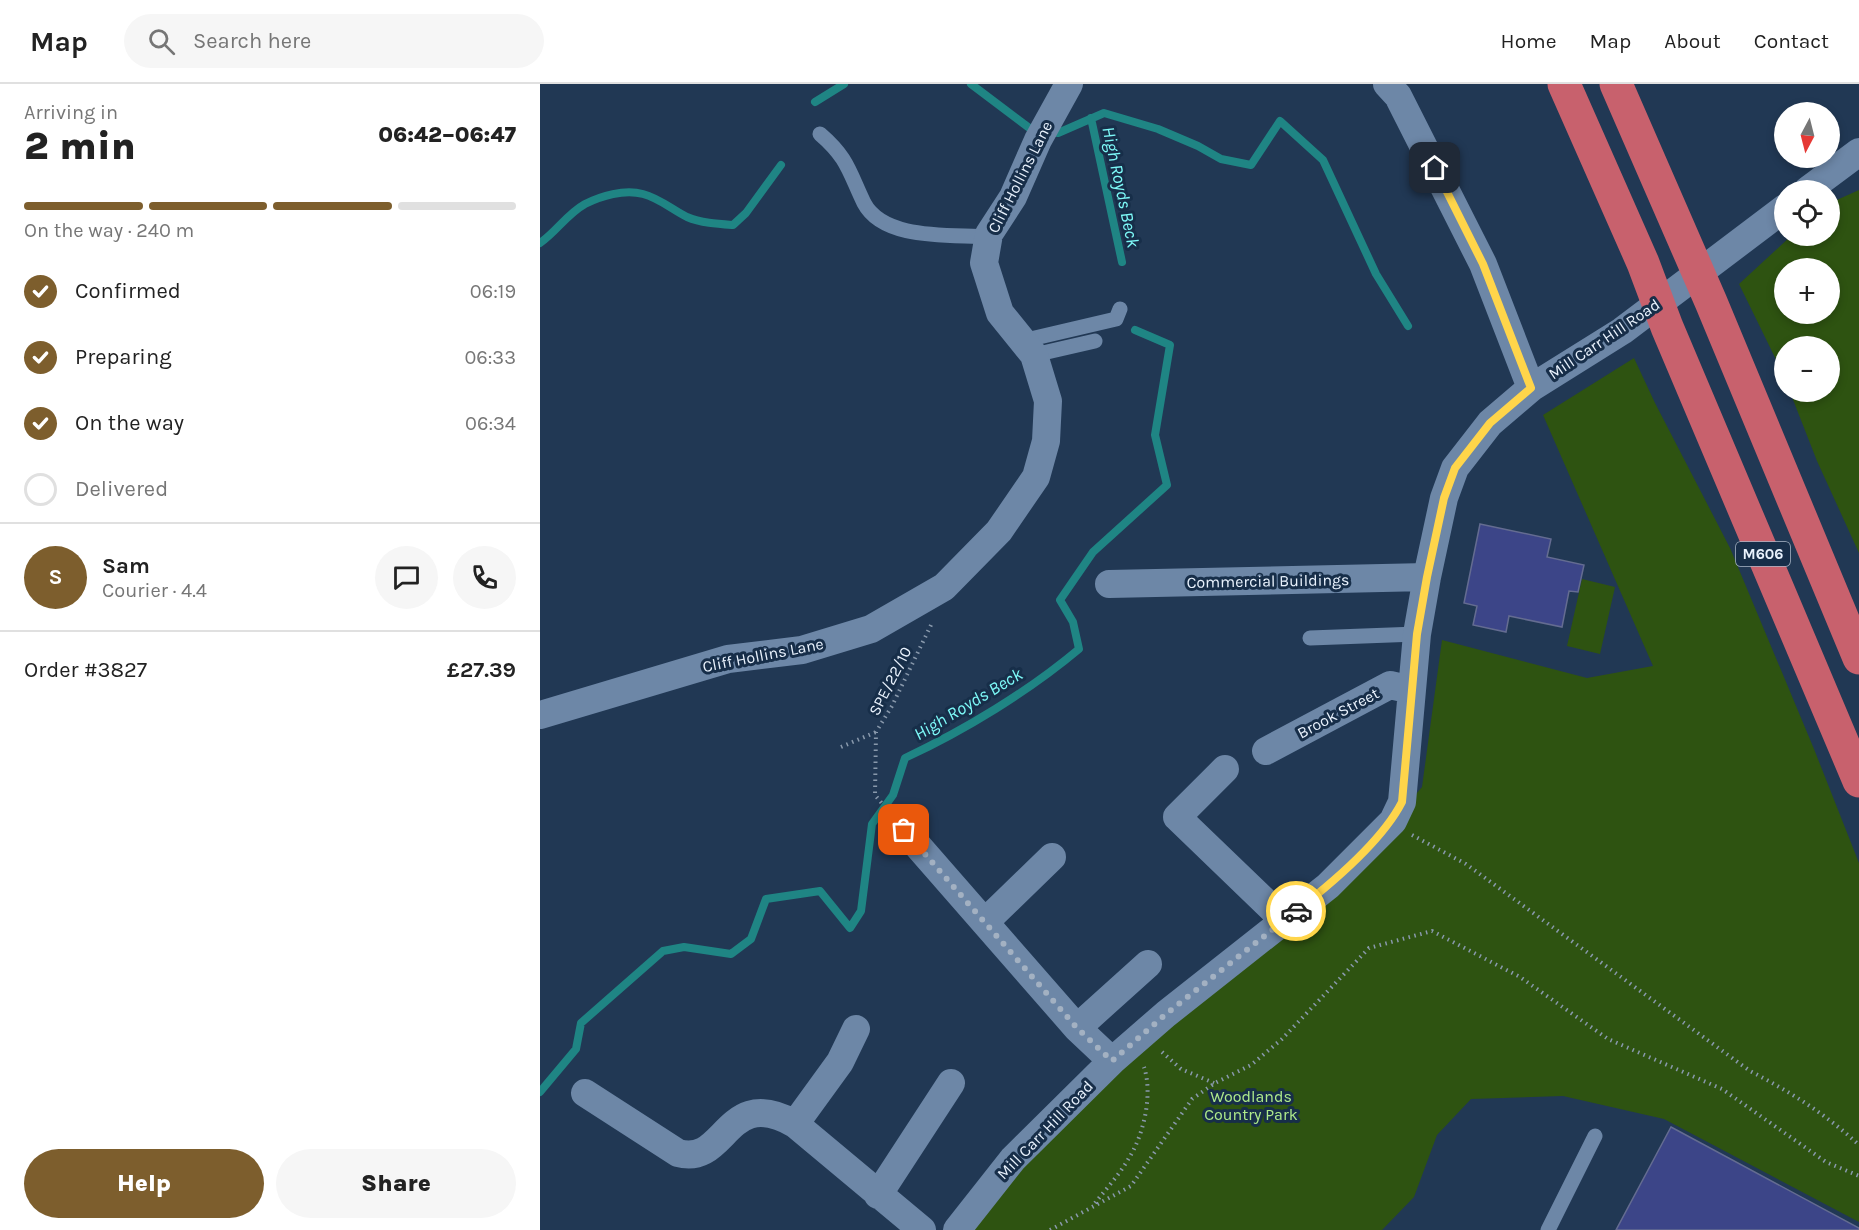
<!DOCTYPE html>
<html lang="en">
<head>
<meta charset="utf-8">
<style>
	body { margin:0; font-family:Karla,sans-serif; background:#f6f6f6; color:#222; height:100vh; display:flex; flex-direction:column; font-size:22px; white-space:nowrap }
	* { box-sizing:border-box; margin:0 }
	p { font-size:20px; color:#767676 }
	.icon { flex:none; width:33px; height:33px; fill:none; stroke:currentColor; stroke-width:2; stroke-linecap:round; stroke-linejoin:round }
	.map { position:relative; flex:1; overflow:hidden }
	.sheet { display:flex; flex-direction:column; background:#fff; width:540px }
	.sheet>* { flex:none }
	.needle { width:39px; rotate:187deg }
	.buttons { position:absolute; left:1234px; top:18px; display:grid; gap:12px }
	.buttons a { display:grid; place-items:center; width:66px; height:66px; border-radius:50%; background:#fff; box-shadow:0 3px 9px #0003; font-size:30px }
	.pin { position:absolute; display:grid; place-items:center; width:51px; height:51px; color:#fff; margin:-26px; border-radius:12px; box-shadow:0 3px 9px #0006 }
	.courier { position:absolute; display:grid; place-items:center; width:60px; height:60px; margin:-30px; border:4px solid #ffd54a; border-radius:50%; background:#fff; color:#222; box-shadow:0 2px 8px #0007 }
	.overview em { font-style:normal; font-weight:800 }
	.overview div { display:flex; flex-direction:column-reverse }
	.overview { display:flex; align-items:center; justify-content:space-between; height:102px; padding:0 24px }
	h1 { font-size:39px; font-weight:800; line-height:45px }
	.bar { display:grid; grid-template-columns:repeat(4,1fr); gap:9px 6px; align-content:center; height:72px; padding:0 24px }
	.bar i { height:8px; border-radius:4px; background:#e0e0e0 }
	.bar .active { background:#7d5e2d }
	.bar p { grid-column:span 4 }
	.line { display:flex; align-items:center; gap:15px; padding:0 24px; border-top:2px solid #e0e0e0 }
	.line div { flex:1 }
	.round { display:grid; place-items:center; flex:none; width:63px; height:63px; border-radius:32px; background:#f6f6f6 }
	ol { padding:0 24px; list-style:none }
	li { display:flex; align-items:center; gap:18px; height:66px }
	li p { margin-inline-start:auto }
	li .icon { padding:6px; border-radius:50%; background:#7d5e2d; color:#fff; stroke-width:4 }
	li:last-child { color:#767676 }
	li i { width:33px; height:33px; border:3px solid #e0e0e0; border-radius:50% }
	.button { display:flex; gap:12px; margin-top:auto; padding:12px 24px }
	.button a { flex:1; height:69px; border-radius:36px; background:#7d5e2d; color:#fff; font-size:24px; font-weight:800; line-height:69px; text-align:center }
	.button a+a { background:#f6f6f6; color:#222 }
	header { display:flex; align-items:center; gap:36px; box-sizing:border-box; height:84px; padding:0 30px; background:#fff; border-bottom:2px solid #e0e0e0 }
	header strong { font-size:28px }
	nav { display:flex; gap:33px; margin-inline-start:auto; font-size:21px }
	.search { width:420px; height:54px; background:#f6f6f6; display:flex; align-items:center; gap:15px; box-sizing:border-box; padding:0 21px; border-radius:33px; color:#767676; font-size:22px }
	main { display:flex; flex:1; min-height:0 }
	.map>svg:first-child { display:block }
</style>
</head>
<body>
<header>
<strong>Map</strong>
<div class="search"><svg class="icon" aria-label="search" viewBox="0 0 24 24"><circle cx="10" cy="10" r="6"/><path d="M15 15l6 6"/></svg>Search here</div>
<nav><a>Home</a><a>Map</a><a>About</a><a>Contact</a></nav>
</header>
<main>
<section class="sheet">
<div class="overview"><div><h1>2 min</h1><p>Arriving in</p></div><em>06:42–06:47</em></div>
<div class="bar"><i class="active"></i><i class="active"></i><i class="active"></i><i></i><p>On the way · 240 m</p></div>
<ol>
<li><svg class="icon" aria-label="check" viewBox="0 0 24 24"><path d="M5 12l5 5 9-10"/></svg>Confirmed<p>06:19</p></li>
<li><svg class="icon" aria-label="check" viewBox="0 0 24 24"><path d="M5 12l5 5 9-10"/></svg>Preparing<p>06:33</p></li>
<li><svg class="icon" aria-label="check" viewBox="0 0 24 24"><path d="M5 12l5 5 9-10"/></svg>On the way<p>06:34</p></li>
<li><i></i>Delivered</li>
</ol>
<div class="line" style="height:108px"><b class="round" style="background:#7d5e2d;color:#fff">S</b><div><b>Sam</b><p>Courier · 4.4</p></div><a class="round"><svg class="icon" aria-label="chat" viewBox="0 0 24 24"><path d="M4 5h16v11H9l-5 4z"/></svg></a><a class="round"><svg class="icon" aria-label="phone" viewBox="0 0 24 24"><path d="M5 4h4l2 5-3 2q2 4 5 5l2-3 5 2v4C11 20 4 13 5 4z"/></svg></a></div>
<div class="line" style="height:78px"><div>Order #3827</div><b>£27.39</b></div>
<div class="button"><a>Help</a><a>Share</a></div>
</section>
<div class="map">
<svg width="1319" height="1146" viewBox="0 0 1319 1146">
	<rect width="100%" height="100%" fill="#213854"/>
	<!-- green -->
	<path fill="#2e5311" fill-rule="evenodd" d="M1319 106V469L1277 377 1250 308H1290V262H1245V294L1199 200 1251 152H1290V119ZM1245 184H1290V230H1245Z
		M1094 274 1115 319 1190 464 1274 665 1319 779V1138L1124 1035 1023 1012 931 1015 897 1051 874 1113 842 1146H417L473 1075 853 737 882 703 902 556 1047 594 1113 582 1003 331Z
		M1042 495 1075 503 1060 570 1027 562Z"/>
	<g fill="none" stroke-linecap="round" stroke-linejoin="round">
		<!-- stream -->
		<path stroke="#1f8584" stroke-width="8" d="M431 0 492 46H496
			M275 18 304 0
			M551 34 582 178
			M508 48 518 49 564 29 618 45 658 62 681 75 711 81 740 37 783 76 836 190 868 242
			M0 159C16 148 27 130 45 120 61 112 84 105 103 110 119 114 133 126 147 133 161 139 178 140 193 141L206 129 241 81
			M0 1008 36 965 41 939 123 867 144 863 191 870 211 855 226 815 280 807 310 844 321 827 332 740 353 711 365 674C425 646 489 607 539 565L533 538 520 516 553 468 627 401 615 351 630 261 595 246"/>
	</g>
	<!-- building -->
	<path fill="#3c4588" stroke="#646c91" stroke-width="1.5" d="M940 440 1011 455 1007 473 1044 481 1038 508 1029 507 1022 543 969 532 966 548 933 541 937 522 924 519Z
		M1131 1043 1319 1144V1146H1076Z"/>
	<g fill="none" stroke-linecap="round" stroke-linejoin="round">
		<!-- path -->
		<path stroke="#8999ac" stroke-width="4" stroke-dasharray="1.5 4.5" stroke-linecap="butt" d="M301 663 336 648
			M349 728 335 711 336 648 352 622 391 541
			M872 751 926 780 1210 987C1249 1007 1287 1031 1319 1061
			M622 968 641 985 674 999
			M555 1119C566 1105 580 1090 589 1074 604 1050 613 1010 604 983
			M510 1146 591 1102 652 1015 675 999 711 981 742 955 829 864 892 847 980 893 1068 955 1182 1005 1286 1078 1319 1092"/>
		<!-- lane -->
		<path stroke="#6d87a7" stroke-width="15" d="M280 50C308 74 309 88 324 119 344 157 412 150 448 153
			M482 257 576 235 580 225
			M494 271 555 257
			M770 554 877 550
			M1008 1146 1055 1052"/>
		<!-- street -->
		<path stroke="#6d87a7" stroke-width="28" d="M847 0 858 12 943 180 991 304
			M1268 106 1319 68
			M569 500 887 493
			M0 631 188 575 262 566 331 545 404 503 459 447 496 393 506 357 508 317 494 271 460 229 444 179 449 150 473 113 498 56 529 0
			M726 667 850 601 872 606
			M685 685 637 733 744 836
			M364 746 537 944 572 977
			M445 838 512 773
			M537 944 608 880
			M45 1009 138 1069C187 1083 185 1000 255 1040L382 1146
			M255 1040 300 978 316 945
			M338 1111 411 999
			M417 1146 473 1075 572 977 626 930 788 802 853 737 862 718 877 550 887 493 904 414 915 384 950 339 991 304 1082 247 1245 124"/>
		<!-- highway -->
		<path stroke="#c8616d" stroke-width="33" d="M1024 0 1103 179 1127 243 1319 697
			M1076 0 1171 218 1319 574"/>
	</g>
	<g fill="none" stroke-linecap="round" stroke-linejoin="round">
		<!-- done -->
		<path stroke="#a3b1c2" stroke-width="6" stroke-dasharray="0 10.8" d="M364 746 537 944 572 977 626 930 756 827"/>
		<!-- route -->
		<path stroke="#ffd54a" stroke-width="8" d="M756 827C791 800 842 757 862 718L877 550 887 493 904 414 915 384 950 339 991 304 943 180 895 84"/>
	</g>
	<g text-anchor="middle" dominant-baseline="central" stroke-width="6" stroke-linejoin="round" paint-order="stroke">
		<!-- shield labels -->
		<rect fill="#172e49" stroke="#aab7c7" stroke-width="1.5" x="1196" y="458" width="54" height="24" rx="4.5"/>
		<g font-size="15" font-weight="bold" fill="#e9f2fd">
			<text x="1223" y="470">M606</text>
		</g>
		<!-- street labels -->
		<g font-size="16" fill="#e9f2fd" stroke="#172e49">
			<text transform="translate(480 93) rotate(-63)">Cliff Hollins Lane</text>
			<text transform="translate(1064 255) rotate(-34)">Mill Carr Hill Road</text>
			<text transform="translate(728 497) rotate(-1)">Commercial Buildings</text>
			<text transform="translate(223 571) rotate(-11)">Cliff Hollins Lane</text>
			<text transform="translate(350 597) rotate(-63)">SPE/22/10</text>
			<text transform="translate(798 629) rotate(-28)">Brook Street</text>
			<text transform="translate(505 1046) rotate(-46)">Mill Carr Hill Road</text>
		</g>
		<!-- park labels -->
		<g font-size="16" fill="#afeb8b" stroke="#172e49">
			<text x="711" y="1012">Woodlands<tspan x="711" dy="18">Country Park</tspan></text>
		</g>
		<!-- water labels -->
		<g font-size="18" font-style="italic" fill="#7efaf9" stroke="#172e49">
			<text transform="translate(581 103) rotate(78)">High Royds Beck</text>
			<text transform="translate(428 620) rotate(-31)">High Royds Beck</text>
		</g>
	</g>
</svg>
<div class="buttons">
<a><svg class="needle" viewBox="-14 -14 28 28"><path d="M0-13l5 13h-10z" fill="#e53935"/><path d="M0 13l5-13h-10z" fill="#767676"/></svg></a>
<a><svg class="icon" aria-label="locate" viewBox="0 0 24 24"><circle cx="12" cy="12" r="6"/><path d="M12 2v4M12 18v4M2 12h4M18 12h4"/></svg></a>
<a>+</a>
<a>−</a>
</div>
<div class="pin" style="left:364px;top:746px;background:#ea580c"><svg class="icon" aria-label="bag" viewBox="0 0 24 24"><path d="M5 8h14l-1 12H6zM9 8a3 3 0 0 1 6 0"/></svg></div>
<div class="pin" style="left:895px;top:84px;background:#1f2937"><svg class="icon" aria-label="home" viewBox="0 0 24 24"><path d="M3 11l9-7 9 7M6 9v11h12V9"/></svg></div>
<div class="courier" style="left:756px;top:827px"><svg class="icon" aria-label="car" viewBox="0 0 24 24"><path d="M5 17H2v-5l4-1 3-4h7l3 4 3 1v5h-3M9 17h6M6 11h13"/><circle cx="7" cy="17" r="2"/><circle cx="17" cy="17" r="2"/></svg></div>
</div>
</main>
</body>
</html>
